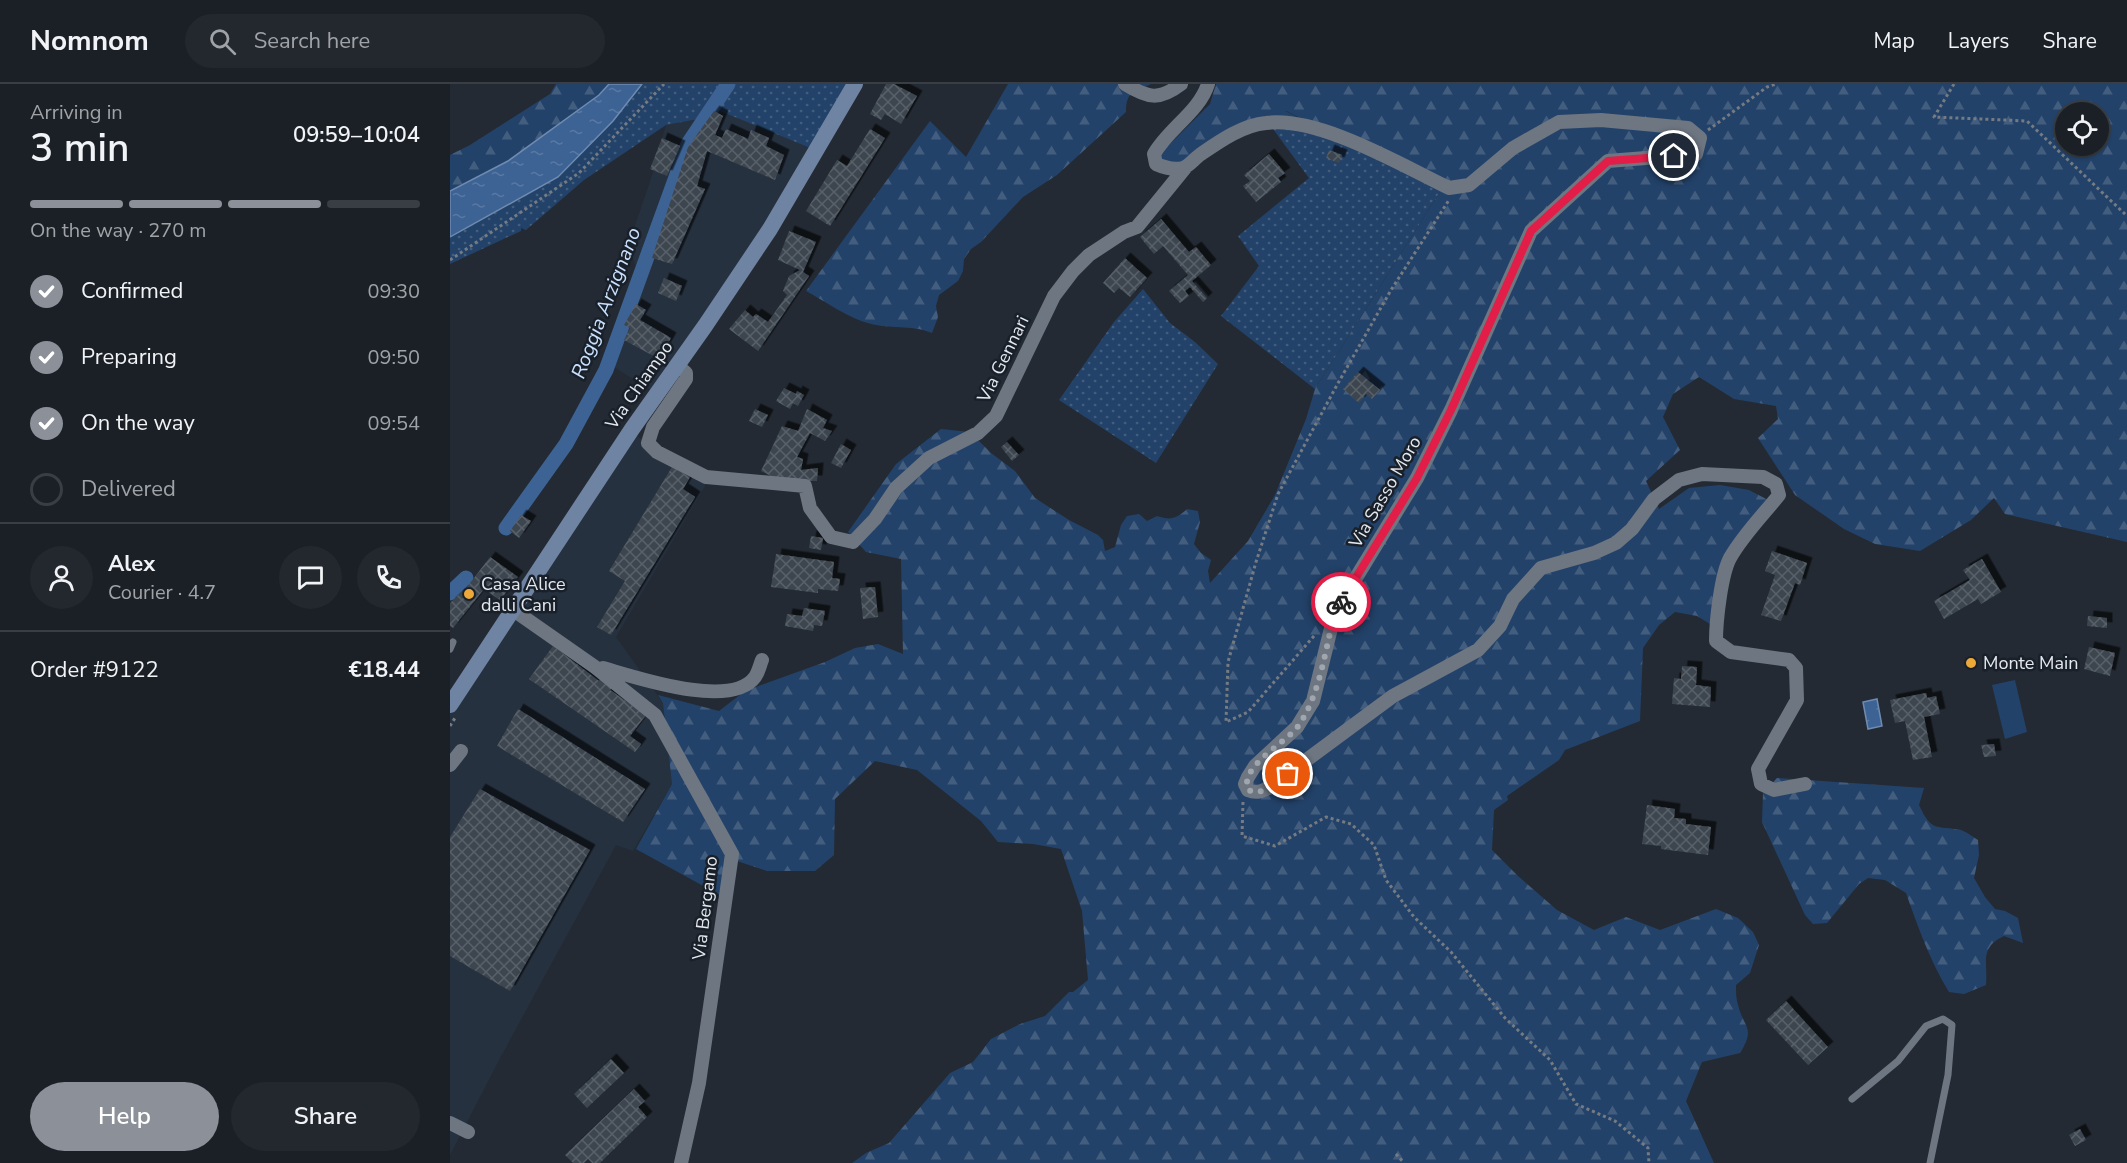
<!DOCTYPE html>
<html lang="en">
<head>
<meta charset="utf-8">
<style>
	body { margin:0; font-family:"Nunito Sans",sans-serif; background:#23282e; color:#f1f3f6; height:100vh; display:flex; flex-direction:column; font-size:22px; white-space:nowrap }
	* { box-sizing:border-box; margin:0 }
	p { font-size:20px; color:#9fa3a7 }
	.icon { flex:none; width:33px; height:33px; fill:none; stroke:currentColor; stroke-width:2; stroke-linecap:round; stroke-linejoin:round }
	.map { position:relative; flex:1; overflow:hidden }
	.panel { display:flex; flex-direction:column; background:#1a2026; width:450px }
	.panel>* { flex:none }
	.controls { position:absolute; left:1605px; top:18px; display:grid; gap:12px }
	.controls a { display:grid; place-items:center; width:54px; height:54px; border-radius:50%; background:#1a2026; box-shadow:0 2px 4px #0004,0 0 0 2px #383e43; font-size:30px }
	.pin { position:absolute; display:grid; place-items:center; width:51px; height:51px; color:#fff; margin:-26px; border:3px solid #fff; border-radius:50%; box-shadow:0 2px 6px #0007 }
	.courier { position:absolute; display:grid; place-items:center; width:60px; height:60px; margin:-30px; border:4px solid #e11d48; border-radius:50%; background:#fff; color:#222; box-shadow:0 2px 8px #0007 }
	.head em { font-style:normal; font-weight:600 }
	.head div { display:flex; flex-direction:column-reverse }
	.head { display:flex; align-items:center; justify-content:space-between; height:102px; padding:0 30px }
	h1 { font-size:39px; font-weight:600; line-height:45px }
	.bar { display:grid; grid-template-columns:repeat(4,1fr); gap:9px 6px; align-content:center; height:72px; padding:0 30px }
	.bar i { height:8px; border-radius:4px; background:#383e43 }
	.bar .active { background:#8c9099 }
	.bar p { grid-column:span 4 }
	.line { display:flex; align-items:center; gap:15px; padding:0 30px; border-top:2px solid #383e43 }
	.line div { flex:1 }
	.round { display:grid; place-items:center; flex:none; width:63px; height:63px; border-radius:32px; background:#23282e }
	ol { padding:0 30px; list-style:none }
	li { display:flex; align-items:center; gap:18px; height:66px }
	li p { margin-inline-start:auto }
	li .icon { padding:6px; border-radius:50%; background:#8c9099; color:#fff; stroke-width:4 }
	li:last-child { color:#9fa3a7 }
	li i { width:33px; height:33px; border:3px solid #383e43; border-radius:50% }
	.cta { display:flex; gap:12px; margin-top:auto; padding:12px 30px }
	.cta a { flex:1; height:69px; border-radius:36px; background:#8c9099; color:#fff; font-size:24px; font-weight:600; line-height:69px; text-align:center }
	.cta a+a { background:#23282e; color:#f1f3f6 }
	header { display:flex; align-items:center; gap:36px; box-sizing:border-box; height:84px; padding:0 30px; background:#1a2026; border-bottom:2px solid #383e43 }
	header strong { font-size:28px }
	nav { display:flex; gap:33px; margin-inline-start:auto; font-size:21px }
	.search { width:420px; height:54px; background:#23282e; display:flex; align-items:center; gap:15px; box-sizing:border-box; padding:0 21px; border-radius:33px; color:#9fa3a7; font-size:22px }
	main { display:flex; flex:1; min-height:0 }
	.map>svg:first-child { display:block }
</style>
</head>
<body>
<header>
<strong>Nomnom</strong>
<div class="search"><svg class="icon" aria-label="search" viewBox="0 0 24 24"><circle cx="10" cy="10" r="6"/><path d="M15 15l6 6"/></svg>Search here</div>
<nav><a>Map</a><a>Layers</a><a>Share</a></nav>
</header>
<main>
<section class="panel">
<div class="head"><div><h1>3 min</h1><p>Arriving in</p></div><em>09:59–10:04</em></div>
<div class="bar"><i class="active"></i><i class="active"></i><i class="active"></i><i></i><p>On the way · 270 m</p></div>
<ol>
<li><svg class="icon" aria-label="check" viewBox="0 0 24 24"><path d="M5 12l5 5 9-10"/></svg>Confirmed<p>09:30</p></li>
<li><svg class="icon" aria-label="check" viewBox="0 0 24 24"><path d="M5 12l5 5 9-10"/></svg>Preparing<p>09:50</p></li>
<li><svg class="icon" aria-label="check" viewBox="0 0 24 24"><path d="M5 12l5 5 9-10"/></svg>On the way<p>09:54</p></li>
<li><i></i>Delivered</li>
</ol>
<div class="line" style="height:108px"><a class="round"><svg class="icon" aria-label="person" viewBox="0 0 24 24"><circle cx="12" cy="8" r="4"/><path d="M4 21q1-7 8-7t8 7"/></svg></a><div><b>Alex</b><p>Courier · 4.7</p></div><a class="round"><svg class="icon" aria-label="chat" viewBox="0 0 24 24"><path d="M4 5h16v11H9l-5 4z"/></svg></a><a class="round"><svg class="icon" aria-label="phone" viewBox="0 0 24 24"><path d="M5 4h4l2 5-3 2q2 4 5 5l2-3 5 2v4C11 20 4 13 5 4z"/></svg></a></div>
<div class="line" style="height:78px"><div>Order #9122</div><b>€18.44</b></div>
<div class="cta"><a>Help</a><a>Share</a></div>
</section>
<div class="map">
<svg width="1677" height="1079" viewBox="0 0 1677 1079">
	<defs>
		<pattern id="grass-dots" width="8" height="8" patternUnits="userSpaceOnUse" patternTransform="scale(1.5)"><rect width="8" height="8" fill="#234269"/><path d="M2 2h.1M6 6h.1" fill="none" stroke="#435d7f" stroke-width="1.8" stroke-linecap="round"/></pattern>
		<pattern id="forest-firs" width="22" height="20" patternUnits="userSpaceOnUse" patternTransform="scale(1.5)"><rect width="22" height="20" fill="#234269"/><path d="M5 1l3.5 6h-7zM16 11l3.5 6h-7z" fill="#435d7f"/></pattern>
		<pattern id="water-ripples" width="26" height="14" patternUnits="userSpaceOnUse" patternTransform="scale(1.5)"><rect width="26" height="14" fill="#3d6395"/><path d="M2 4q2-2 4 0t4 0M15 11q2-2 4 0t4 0" fill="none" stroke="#5979a4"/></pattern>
		<pattern id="building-cross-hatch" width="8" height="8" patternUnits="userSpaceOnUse" patternTransform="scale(1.5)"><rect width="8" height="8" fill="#3d454f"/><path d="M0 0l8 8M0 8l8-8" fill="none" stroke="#596069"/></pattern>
		<filter id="shadow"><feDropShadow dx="5.5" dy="-5.5" stdDeviation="0" flood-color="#0009"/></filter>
	</defs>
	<rect width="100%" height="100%" fill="#232a33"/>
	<!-- built -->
	<path fill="#263140" d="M265 25 370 68 202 307 161 281 190 200 179 159 207 77V72L216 41 254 34Z
		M176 344 256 400 166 553 213 619 222 700 183 767 166 761 50 974 0 1071V606Z"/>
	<!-- grass -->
	<path fill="url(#grass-dots)" d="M192 0H409L370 68 265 25 254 34 216 41 134 96 76 146 71 144V147L0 180V153L72 114 142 57 163 37Z
		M835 27 993 103 865 305 771 232 809 182 788 152 859 94 823 45Z
		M693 205 720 239 745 258 768 280 706 379 609 316 664 238Z"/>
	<!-- forest -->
	<path fill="url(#forest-firs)" fill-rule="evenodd" d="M106 0H159L149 11 58 77 0 107V71L20 61 100 10Z
		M558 0H701C684 8 676 7 676 28L607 91 573 113 531 158 521 165 514 175 513 187 508 197 489 211 486 222 488 233 482 249C460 240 441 246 418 239 400 235 373 216 356 207L480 37 516 73Z
		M766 0H1677V458L1555 430 1544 414 1521 436 1470 467 1425 460 1394 445 1345 411 1308 354 1328 335 1326 322 1284 315 1249 293 1223 310 1213 333 1230 366 1196 397 1209 425 1239 404 1270 401 1299 406 1322 418 1276 492 1268 535 1260 540 1247 532 1225 528 1209 541 1193 564 1190 637 1115 666 1109 676 1057 712 1058 716 1044 726 1042 766 1068 792 1107 826 1144 846 1176 833 1210 846 1266 825 1288 834 1303 848 1309 861 1300 889 1286 901C1286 908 1286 915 1288 921 1294 945 1306 943 1290 969L1252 978 1236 1017 1264 1079H402L416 1069 439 1059 500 989 523 978 541 955 570 940 595 932 619 908H623L638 896 632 827 611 765 583 760 548 758 531 737 467 686 425 677 385 715 384 771 365 787H317L287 777 277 815 186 765 222 700 213 619 208 611 269 627 295 607 375 578 405 564 428 560 453 570 451 475 416 468 398 448 446 380 491 345 520 348 541 369 565 387 585 414 619 436 648 451 653 456 655 467 665 463 671 441 677 432 689 430 697 437 707 432C721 437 727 434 737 425L748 427 750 438 744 460 751 469 761 476 758 487 760 499 798 457 825 411 856 335 865 305 993 103 836 27 823 45C815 46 803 46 795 50 764 65 747 93 709 75L711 69 760 20ZM1616 28H1648V62H1616Z
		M1327 694 1474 704 1469 721C1482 749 1486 741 1511 746 1517 748 1523 753 1528 756L1529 771 1524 794 1535 813 1545 825 1555 827 1568 834 1573 859 1554 852C1529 864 1538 877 1536 901L1514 910 1499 908C1480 877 1468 843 1456 809L1435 796 1418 794 1409 800 1377 839 1363 840 1355 831 1312 738 1313 709Z"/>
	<!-- park -->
	<path fill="#234269" d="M1565 596 1577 648 1555 655 1542 601Z"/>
	<!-- water -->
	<path fill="url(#water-ripples)" stroke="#6f8bb0" stroke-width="1.5" d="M159 0H192L163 37 108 93 0 153V107L58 77 149 11Z
		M1427 615 1432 642 1418 645 1413 618Z"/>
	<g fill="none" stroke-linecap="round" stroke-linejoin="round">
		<!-- canal -->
		<path stroke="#3d6395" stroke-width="15" d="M56 444 116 360 156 286 238 60 278 0
			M0 509 16 494"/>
	</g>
	<!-- building -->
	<path fill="url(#building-cross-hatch)" filter="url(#shadow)" d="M436 0H444L467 12 451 40 435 30 431 36 420 30Z
		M264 27 273 32 265 51 272 54 276 45 298 55 301 46 319 54 316 62 334 71 325 96 257 67 247 102 255 105 222 180 202 174 238 63Z
		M420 45 435 54 380 142 356 127 387 76 397 82Z
		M212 54 230 62 217 92 200 85Z
		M879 66 892 71 889 79 876 74Z
		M819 70 835 89 828 94 831 98 806 118 793 102 800 97 794 91Z
		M711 135 739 168 746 163 761 181 742 197 757 214 753 218 740 203 735 207 739 212 730 219 719 207 738 191 713 162 704 170 690 153Z
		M339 147 366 158 353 188 359 192 308 267 279 245 295 226 303 233 306 230 318 238 337 211 333 207 339 192 350 186 328 176Z
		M675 174 697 194 680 213 669 204 664 209 653 199Z
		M214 194 232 202 226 217 208 209Z
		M186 220 196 226 190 236 221 254 209 275 174 256 180 244 174 241Z
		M908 288 930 306 922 315 916 310 909 319 893 305Z
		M334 304 346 310 347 307 354 311 348 322 343 319 340 325 326 317Z
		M305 325 318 331 312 343 299 337Z
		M357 325 377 336 373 344 382 347 375 357 360 349 347 373 353 375 351 386 368 384 367 397 329 396 311 387 332 342 348 347Z
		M557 358 569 371 562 377 551 363Z
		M391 360 401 366 391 384 381 379Z
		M222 383 240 393 233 405 245 413 161 551 147 543 175 497 159 487Z
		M71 431 81 437 69 454 60 447Z
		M361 452 373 454 371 466 359 464Z
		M1322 467 1357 479 1350 501 1345 499 1331 537 1311 531 1325 491 1315 487Z
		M326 470 384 478 382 494 390 495 388 507 368 505V509L321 503Z
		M40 473 68 493 50 516 34 505 3 544 0 542V519L17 503Z
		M1532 475 1551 508 1531 520 1528 515 1494 535 1484 517 1520 496 1513 486Z
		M425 503 428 533 413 535 410 504Z
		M354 524 375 527 372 542 364 541 363 547 335 542 337 530 352 532Z
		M1638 532 1657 534V544L1637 542Z
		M103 562 149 597 153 591 165 600 160 606 196 631 180 652 191 660 185 668 79 595Z
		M1639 563 1665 569 1660 592 1634 585Z
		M1232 582 1247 583 1246 601 1261 603 1260 623 1222 620 1224 594 1231 595Z
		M1476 609 1477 614 1486 612 1490 630 1474 633 1482 673 1463 676 1455 637 1445 639 1440 616Z
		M68 625 195 705 173 738 47 662Z
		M1544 660 1546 672 1534 673 1531 661Z
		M30 705 140 766 60 907 0 872V753Z
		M1197 721 1225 725 1224 734 1236 735V740L1261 743 1258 771 1211 765V762L1192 760Z
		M1336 917 1378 963 1358 981 1316 936Z
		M161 975 174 989 137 1024 124 1010Z
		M184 1005 195 1017 188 1023 197 1033 150 1079H142L138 1075 134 1079H123L115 1071Z
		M1630 1045 1636 1056 1625 1062 1619 1051Z"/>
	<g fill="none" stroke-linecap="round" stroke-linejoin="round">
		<!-- path -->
		<path stroke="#757b83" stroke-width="3" stroke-dasharray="3 3" stroke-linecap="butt" d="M1504 0 1484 33 1577 37 1677 132
			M1258 46 1317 3 1326 0
			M0 176 129 89 214 0
			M864 552 798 628 776 638 778 578 806 478 828 410 887 301 941 206 999 116
			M0 642 5 634
			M793 718 792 752 825 762 876 733 901 740 924 761 936 796 964 833 1001 868 1055 934 1100 976 1126 1020 1165 1037 1198 1064 1199 1079
			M946 1070 954 1079"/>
		<!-- service -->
		<path stroke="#6e7682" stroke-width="7" d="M0 565 3 558
			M1402 1015 1448 977 1476 942 1493 935 1502 941 1498 991 1480 1079"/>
		<!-- minor -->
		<path stroke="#6e7682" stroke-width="14" d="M675 0C698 14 709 17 731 0
			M758 0C749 28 719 44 704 70L706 80C715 84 724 86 733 84 739 82 745 74 751 70 770 57 793 41 816 39 869 32 951 81 999 104L1019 101 1063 64 1109 38 1151 36 1238 44 1250 54 1246 70 1158 77 1081 147 1001 326 967 394 885 528 863 617 847 643 805 682 798 693 795 700 798 706C807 710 812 707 820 703L943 612 1028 566 1050 542 1063 515 1091 484 1144 469 1166 459 1182 445 1204 415 1229 396 1252 390 1313 393 1326 400 1329 411C1313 431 1293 451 1280 474 1271 491 1266 537 1266 557L1281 568 1339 576 1346 584 1347 616 1308 685 1311 700 1324 706 1355 700
			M227 281 236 289V295L203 343 198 359 207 368 256 393 355 402 360 424 381 453 403 458 425 435 446 404 479 374 528 349 546 332 604 212 623 187 639 171 674 148 687 143 735 84
			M62 525 145 583 205 631 282 770 249 999 231 1079
			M153 584C185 593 281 626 305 593 308 589 310 581 312 576
			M0 681 11 667
			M0 1039 18 1048"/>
		<!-- secondary -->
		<path stroke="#6f84a2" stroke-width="16" d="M0 621 182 345 255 242 320 145 405 0"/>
	</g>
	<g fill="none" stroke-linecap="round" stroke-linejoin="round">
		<!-- done -->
		<path stroke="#a0a6ad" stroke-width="6" stroke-dasharray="0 10.8" d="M838 690C826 698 813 713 798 706 789 682 837 659 849 641 871 608 875 565 885 528L891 518"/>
		<!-- route -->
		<path stroke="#e11d48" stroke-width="8" d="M891 518 967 394 1001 326 1081 147 1158 77 1224 72"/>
	</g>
	<!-- markers -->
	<g fill="#eca93a" stroke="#192029" stroke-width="2">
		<circle cx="19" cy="510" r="6"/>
		<circle cx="1521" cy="579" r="6"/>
	</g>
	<g text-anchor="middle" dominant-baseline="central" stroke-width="5" stroke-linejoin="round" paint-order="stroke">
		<!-- street labels -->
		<g font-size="18" fill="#e4e9ef" stroke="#192029">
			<text transform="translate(553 275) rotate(-64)">Via Gennari</text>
			<text transform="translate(189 301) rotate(-55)">Via Chiampo</text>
			<text transform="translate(935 408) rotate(-60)">Via Sasso Moro</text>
			<text transform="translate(255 824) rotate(-83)">Via Bergamo</text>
		</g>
		<!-- poi labels -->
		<g font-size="18" fill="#e4e9ef" stroke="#192029" text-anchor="start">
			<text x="31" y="500">Casa Alice<tspan x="31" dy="21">dalli Cani</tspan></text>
			<text x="1533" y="579">Monte Main</text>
		</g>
		<!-- water labels -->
		<g font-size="20" font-style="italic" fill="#c9e0ff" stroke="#192029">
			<text transform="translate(156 219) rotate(-69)">Roggia Arzignano</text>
		</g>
	</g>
</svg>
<div class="controls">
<a><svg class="icon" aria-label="locate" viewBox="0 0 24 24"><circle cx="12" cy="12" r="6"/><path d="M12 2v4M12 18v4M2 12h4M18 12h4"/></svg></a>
</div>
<div class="pin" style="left:838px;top:690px;background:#ea580c"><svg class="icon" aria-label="bag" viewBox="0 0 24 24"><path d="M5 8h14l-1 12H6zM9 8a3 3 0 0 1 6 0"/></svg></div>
<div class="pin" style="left:1224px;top:72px;background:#1f2937"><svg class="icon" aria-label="home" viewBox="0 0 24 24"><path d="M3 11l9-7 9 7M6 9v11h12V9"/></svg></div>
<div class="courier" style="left:891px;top:518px"><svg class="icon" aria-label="bike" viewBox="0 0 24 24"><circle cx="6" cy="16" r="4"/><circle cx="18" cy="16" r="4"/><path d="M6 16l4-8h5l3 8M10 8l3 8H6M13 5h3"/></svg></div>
</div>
</main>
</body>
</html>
